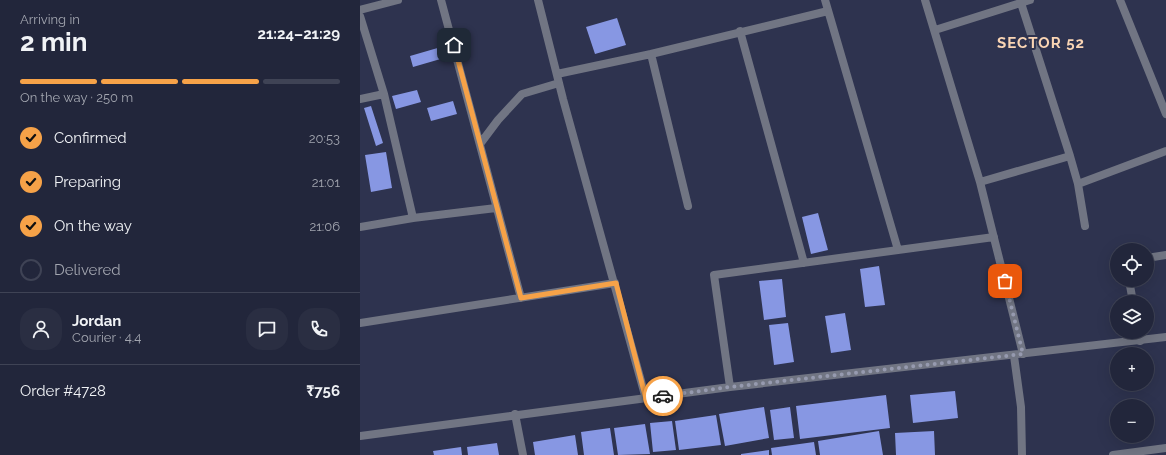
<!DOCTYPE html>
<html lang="en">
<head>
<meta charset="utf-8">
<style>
	body { margin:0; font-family:Raleway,sans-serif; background:#2a2e42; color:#f1f3f6; height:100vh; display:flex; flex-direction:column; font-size:15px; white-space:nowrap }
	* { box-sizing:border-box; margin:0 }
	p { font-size:13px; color:#a2a5af }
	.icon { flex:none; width:22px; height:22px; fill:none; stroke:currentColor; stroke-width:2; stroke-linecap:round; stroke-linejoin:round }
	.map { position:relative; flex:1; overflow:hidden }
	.sheet { display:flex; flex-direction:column; background:#22263b; width:360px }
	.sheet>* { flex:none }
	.controls { position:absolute; left:750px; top:243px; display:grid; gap:8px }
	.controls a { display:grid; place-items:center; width:44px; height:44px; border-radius:50%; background:#22263b; box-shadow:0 4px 16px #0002,0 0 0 1px #3f4355; font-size:20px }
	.pin { position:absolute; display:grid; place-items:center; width:34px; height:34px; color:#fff; margin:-17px; border-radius:8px; box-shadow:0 2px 6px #0006 }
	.courier { position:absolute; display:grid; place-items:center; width:40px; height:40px; margin:-20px; border:3px solid #f6a248; border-radius:50%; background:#fff; color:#222; box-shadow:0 1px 5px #0007 }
	.summary em { font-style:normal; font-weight:700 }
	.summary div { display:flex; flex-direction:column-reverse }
	.summary { display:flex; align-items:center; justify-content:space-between; height:68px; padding:0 20px }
	h1 { font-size:26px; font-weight:700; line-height:30px }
	.bar { display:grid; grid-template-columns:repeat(4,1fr); gap:6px 4px; align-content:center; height:48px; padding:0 20px }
	.bar i { height:5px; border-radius:3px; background:#3f4355 }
	.bar .active { background:#f6a248 }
	.bar p { grid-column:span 4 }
	.line { display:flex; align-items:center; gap:10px; padding:0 20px; border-top:1px solid #3f4355 }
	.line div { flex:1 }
	.round { display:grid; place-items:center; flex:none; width:42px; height:42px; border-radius:16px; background:#2a2e42 }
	ol { padding:0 20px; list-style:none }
	li { display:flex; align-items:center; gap:12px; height:44px }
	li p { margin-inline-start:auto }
	li .icon { padding:4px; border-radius:50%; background:#f6a248; color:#111; stroke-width:4 }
	li:last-child { color:#a2a5af }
	li i { width:22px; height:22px; border:2px solid #3f4355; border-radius:50% }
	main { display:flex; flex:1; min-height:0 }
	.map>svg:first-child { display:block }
</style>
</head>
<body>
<main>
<section class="sheet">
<div class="summary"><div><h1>2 min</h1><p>Arriving in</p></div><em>21:24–21:29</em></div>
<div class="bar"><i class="active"></i><i class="active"></i><i class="active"></i><i></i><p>On the way · 250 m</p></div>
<ol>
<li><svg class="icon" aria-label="check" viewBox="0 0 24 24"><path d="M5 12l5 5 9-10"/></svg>Confirmed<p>20:53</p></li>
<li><svg class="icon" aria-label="check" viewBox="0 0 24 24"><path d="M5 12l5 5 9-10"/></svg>Preparing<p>21:01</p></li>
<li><svg class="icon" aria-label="check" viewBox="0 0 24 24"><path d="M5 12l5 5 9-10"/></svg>On the way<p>21:06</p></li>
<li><i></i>Delivered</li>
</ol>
<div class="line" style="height:72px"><a class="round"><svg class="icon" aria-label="person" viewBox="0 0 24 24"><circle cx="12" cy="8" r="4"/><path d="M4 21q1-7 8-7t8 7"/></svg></a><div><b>Jordan</b><p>Courier · 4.4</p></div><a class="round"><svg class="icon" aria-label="chat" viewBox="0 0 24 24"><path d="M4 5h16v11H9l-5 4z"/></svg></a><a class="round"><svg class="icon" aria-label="phone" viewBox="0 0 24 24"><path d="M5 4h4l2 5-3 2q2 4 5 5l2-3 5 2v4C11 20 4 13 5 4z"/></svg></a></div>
<div class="line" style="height:52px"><div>Order #4728</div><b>₹756</b></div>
</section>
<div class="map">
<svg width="806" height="455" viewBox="0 0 806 455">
	<rect width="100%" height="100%" fill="#2e334f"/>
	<!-- building -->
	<path fill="#8797e3" d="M257 18 266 45 235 54 226 27Z
		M81 47 84 58 53 67 50 56Z
		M57 90 61 102 36 109 32 96Z
		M93 101 97 114 71 121 67 108Z
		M11 106 23 143 16 146 4 108Z
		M26 152 32 188 11 192 5 155Z
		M458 213 468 250 451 254 442 217Z
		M519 266 525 305 505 307 500 269Z
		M422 279 426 317 404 320 399 281Z
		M485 313 491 350 471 353 465 316Z
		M428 323 434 362 414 365 409 325Z
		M595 391 598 418 553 423 550 395Z
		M526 395 530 428 440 439 436 406Z
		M404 407 409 438 365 446 359 414Z
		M430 407 434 438 414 440 410 410Z
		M356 415 361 445 319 450 315 421Z
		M312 421 316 450 293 452 290 423Z
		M285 424 290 454 258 455 254 428Z
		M250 428 254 455H224L221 432Z
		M519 431 523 455H460L458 441Z
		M574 431 575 455H536L535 433Z
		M215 435 218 455H175L173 442Z
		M454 442 456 455H412L411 448Z
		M137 443 139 455H108L107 447Z
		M101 447 102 455H74L73 451Z
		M409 450V455H381V454Z"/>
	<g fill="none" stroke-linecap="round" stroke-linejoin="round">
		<!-- service -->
		<path stroke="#717583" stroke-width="8" d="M787 258 806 255
			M769 280 773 302
			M778 332 780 341
			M654 356 661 407 662 455"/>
		<!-- minor -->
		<path stroke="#717583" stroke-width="8" d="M81 0 161 298
			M178 0 203 99 286 399
			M465 0 538 250
			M565 0 620 182 663 354
			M760 0 806 114
			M661 3 710 156
			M0 10 38 0
			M0 16 24 94 53 218
			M575 30 670 0
			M380 31 444 263
			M291 54 328 206
			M197 74 291 54 468 11
			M0 99 24 94
			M120 144 138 120 162 94 199 83
			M620 182 710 156 718 184 725 226
			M718 184 806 151
			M0 227 53 218 136 208
			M0 323 255 283
			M370 387 354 275 634 237
			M155 414 163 455
			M0 436 370 387 806 337
			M753 455 806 448"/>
	</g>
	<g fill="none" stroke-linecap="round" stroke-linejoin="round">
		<!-- done -->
		<path stroke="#969aaf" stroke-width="4" stroke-dasharray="0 7.2" d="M303 396 370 387 663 354 645 281"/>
		<!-- route -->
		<path stroke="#f6a248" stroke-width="5" d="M94 45 161 298 256 283 286 399 303 396"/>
	</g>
	<g text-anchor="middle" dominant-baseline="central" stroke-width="4" stroke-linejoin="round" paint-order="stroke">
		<!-- district labels -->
		<g font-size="15" font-weight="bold" letter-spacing="1" fill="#fad5b4" stroke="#2e334f">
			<text x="681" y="43">SECTOR 52</text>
		</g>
	</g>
</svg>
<div class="controls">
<a><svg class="icon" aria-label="locate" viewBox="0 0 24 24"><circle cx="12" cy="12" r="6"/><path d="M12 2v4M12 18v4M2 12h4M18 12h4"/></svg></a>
<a><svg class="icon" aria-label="layers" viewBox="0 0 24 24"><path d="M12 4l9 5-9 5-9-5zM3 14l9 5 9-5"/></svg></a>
<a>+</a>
<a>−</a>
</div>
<div class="pin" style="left:645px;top:281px;background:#ea580c"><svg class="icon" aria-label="bag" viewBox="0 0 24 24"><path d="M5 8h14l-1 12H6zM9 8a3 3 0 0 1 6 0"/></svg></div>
<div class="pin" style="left:94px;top:45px;background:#1f2937"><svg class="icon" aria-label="home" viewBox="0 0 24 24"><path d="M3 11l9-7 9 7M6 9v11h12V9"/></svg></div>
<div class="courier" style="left:303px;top:396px"><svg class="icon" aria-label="car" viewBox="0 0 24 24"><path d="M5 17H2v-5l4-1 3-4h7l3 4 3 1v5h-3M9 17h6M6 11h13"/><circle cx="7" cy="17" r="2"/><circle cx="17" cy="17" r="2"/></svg></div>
</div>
</main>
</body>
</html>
